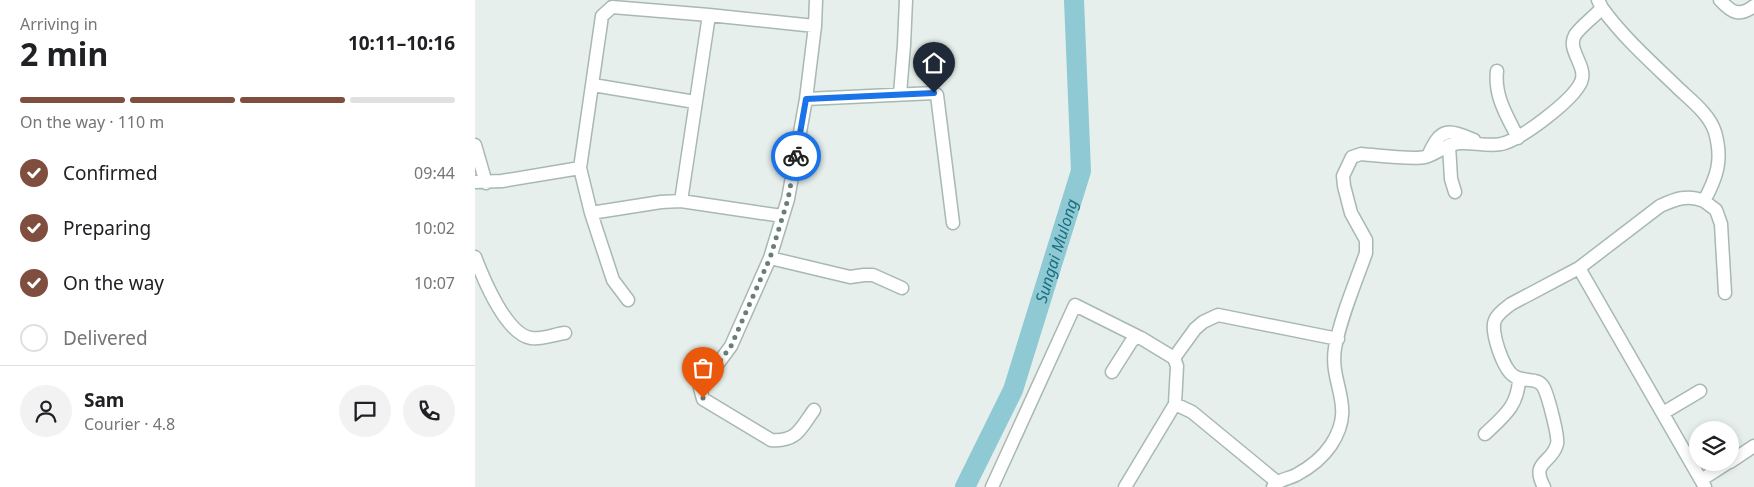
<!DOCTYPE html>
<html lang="en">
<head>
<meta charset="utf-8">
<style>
	body { margin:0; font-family:"Noto Sans",sans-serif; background:#f2f2f2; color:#202124; height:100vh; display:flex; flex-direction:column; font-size:19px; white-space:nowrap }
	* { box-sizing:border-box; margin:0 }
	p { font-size:16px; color:#757577 }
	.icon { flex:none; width:28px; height:28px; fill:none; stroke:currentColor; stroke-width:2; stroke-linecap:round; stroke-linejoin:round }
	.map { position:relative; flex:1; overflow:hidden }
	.side { display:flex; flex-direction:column; background:#fff; width:475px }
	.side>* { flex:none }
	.fabs { position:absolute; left:1214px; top:421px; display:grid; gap:10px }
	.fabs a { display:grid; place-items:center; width:50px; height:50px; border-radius:50%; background:#fff; box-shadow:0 2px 8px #0003; font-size:25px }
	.pin { position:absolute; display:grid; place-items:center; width:42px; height:42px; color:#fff; margin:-51px -21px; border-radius:50% 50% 50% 0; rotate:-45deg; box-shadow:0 0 5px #0007 }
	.pin .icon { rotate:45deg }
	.courier { position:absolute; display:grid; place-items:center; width:50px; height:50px; margin:-25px; border:4px solid #1a73e8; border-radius:50%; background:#fff; color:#222; box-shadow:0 1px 6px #0007 }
	.headline em { font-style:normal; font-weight:700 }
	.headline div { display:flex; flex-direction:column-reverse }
	.headline { display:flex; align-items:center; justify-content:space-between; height:85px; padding:0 20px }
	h1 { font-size:32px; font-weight:700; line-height:38px }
	.bar { display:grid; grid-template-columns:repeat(4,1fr); gap:8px 5px; align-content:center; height:60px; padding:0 20px }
	.bar i { height:6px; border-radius:4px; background:#e0e0e0 }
	.bar .current { background:#7f4e3f }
	.bar p { grid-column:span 4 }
	.line { display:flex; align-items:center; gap:12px; padding:0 20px; border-top:1px solid #e0e0e0 }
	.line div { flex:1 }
	.round { display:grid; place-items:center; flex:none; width:52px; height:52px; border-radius:26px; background:#f2f2f2 }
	ol { padding:0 20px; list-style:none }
	li { display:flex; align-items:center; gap:15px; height:55px }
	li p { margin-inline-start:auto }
	li .icon { padding:5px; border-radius:50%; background:#7f4e3f; color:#fff; stroke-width:4 }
	li:last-child { color:#757577 }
	li i { width:28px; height:28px; border:2px solid #e0e0e0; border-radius:50% }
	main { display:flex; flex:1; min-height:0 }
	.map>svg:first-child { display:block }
</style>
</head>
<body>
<main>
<section class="side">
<div class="headline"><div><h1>2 min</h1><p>Arriving in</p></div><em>10:11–10:16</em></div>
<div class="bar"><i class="current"></i><i class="current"></i><i class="current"></i><i></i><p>On the way · 110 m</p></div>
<ol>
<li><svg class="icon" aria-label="check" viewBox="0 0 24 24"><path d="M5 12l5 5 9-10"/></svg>Confirmed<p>09:44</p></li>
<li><svg class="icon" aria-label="check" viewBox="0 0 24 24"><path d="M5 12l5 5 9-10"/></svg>Preparing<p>10:02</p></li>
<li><svg class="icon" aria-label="check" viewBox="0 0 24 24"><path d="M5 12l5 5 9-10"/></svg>On the way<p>10:07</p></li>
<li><i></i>Delivered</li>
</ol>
<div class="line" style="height:90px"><a class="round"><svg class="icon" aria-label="person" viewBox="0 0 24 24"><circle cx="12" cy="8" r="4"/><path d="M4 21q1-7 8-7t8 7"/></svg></a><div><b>Sam</b><p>Courier · 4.8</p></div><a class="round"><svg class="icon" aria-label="chat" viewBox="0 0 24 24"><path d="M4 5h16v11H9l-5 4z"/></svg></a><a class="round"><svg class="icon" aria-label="phone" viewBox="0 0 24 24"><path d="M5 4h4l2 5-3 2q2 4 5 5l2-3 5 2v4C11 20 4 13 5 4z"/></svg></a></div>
</section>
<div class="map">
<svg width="1279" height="487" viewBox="0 0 1279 487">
	<rect width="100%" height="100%" fill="#e6efeb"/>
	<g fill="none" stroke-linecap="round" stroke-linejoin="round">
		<!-- river -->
		<path stroke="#8ec9d4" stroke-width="20" id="s1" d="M490 487 538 390 606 171 599 0"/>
		<defs>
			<path id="minor" d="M1245 0C1257 13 1264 17 1279 6
				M1127 8C1148 37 1175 61 1201 86 1214 99 1234 113 1240 132 1248 160 1242 177 1229 201 1213 194 1200 199 1185 206L1104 268 1230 487
				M1022 71C1019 96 1032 116 1043 138
				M118 85 220 102
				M425 94 429 45 431 0
				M331 99 459 93 462 95 478 223
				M0 145 11 183
				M974 145 976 179 980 192
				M953 156C966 127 972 129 999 140
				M105 168 127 16 137 7 234 15 340 26
				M0 182 27 181 105 168 116 213 138 280 153 300
				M206 201 234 15
				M1229 201 1241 210 1246 224 1250 293
				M116 213 186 202 206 201 307 216
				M0 257C8 278 31 334 56 338 66 340 80 334 90 333
				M295 258 375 277 389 275H398L427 288
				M699 358 720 329 728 322 743 315 863 339
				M637 372 656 342 660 338H666L699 358 702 366 700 404
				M339 410C325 429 322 442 296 440L228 399 225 388 256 346 295 258 313 199 331 99 340 26 341 0
				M1188 413 1225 391
				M1010 434C1029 416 1043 406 1044 379
				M1255 462 1279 446
				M1226 480 1254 462
				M517 487 600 305 666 338
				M650 487 700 404 717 412 802 482
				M798 487C804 479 813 479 821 475 834 468 848 457 856 445 882 406 854 385 860 348 866 316 880 284 891 253V240L876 213 869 186 868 176 877 157 886 154C899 155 939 160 950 157 962 154 971 144 985 143 998 142 1013 147 1026 144 1046 140 1098 100 1106 82 1113 66 1091 50 1100 35 1106 26 1120 16 1127 8L1123 0
				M1069 487C1055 461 1077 464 1082 444 1084 437 1073 396 1069 388 1063 376 1049 383 1039 376 1028 369 1015 331 1020 320 1023 313 1031 308 1036 304L1104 268"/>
		</defs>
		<!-- minor casing -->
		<use href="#minor" stroke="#a8b8b2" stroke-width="15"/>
		<!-- minor -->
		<use href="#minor" stroke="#fff" stroke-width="12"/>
	</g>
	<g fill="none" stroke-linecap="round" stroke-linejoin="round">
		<!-- done -->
		<path stroke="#687f78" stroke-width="5" stroke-dasharray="0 9" d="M228 398 225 388 256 346 295 258 313 199 321 156"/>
		<!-- route -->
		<path stroke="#1a73e8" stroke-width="6" d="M321 156 331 99 459 93"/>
	</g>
	<g text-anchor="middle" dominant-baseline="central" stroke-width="4.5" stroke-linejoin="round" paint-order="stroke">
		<!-- water labels -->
		<g font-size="16" font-style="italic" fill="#1c6f80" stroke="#f7fbf9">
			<text stroke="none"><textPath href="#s1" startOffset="254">Sungai Mulong</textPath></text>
		</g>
	</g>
</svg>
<div class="fabs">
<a><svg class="icon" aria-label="layers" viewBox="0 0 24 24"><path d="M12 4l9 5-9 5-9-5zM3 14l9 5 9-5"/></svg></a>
</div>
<div class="pin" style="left:228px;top:398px;background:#ea580c"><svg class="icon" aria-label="bag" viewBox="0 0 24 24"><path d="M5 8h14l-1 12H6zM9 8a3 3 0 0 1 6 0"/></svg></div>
<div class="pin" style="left:459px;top:93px;background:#1f2937"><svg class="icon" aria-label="home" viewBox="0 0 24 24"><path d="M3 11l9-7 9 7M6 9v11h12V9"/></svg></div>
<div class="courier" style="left:321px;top:156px"><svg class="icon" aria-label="bike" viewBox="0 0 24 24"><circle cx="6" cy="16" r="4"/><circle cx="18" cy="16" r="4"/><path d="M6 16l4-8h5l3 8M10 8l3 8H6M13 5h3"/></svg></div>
</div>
</main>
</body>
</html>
